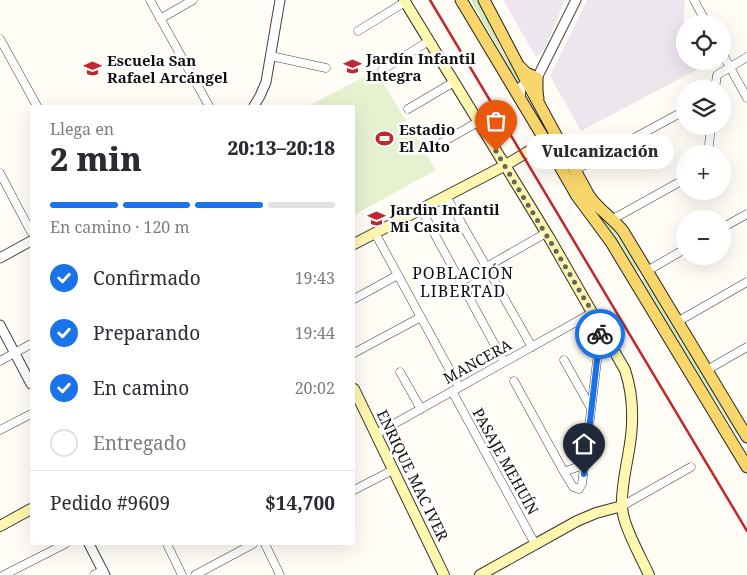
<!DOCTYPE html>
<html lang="es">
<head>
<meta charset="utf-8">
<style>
	body { margin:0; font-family:"Noto Serif",serif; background:#f7f7f7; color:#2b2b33; height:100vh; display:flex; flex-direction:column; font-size:19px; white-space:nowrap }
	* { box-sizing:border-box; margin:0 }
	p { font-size:16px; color:#7c7c81 }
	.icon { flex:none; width:28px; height:28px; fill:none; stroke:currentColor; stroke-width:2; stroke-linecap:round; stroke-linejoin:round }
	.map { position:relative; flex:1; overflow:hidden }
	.drawer { position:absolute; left:30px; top:105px; width:325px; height:440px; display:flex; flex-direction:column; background:#fff; border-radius:0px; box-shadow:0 5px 20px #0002 }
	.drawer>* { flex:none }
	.tools { position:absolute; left:676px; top:15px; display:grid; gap:10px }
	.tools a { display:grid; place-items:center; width:55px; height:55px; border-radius:50%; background:#fff; box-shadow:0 5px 20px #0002; font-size:25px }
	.pin { position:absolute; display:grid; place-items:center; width:42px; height:42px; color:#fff; margin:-51px -21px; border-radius:50% 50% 50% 0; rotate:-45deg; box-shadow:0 0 5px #0007 }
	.pin .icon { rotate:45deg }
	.courier { position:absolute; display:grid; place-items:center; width:50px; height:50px; margin:-25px; border:4px solid #1a73e8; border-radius:50%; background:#fff; color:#222; box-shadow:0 1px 6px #0007 }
	.bubble { position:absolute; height:35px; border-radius:18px; background:#fff; box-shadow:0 5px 20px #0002; font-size:16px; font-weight:800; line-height:35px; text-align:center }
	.overview em { font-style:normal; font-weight:800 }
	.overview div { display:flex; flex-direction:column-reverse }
	.overview { display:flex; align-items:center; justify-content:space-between; height:85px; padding:0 20px }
	h1 { font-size:32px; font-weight:800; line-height:38px }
	.bar { display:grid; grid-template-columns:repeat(4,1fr); gap:8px 5px; align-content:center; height:60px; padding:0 20px }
	.bar i { height:6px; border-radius:4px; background:#e1e1e2 }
	.bar .current { background:#1a73e8 }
	.bar p { grid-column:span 4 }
	.line { display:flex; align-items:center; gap:12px; padding:0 20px; border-top:1px solid #e1e1e2 }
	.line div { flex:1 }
	ol { padding:0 20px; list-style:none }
	li { display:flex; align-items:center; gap:15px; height:55px }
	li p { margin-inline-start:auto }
	li .icon { padding:5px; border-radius:50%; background:#1a73e8; color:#fff; stroke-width:4 }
	li:last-child { color:#7c7c81 }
	li i { width:28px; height:28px; border:2px solid #e1e1e2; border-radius:50% }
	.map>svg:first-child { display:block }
</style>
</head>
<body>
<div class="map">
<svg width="747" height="575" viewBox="0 0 747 575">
	<rect width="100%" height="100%" fill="#fffdf5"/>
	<!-- industrial -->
	<path fill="#eee6ef" d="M503 0H565L544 51 536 57Z
		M587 0H685L683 34 681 37 685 44V61H694L698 69 581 131 550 76Z"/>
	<!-- green -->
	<path fill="#d5ebbd" d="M471 0H477L481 5 496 34 500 48 521 81 517 83 514 77Z
		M586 198 618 231 640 268 638 272H635Z
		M642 279H645L647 280 738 432 736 433 716 401 706 390 641 282Z"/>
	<!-- pitch -->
	<path fill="#e6f2cf" d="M376 71 436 170 354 215V106H308Z"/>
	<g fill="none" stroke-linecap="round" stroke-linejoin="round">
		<defs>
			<path id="minor" d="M150 0 209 106
				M694 0 707 24
				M160 19 193 0
				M358 31 405 2
				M0 39 37 106
				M722 53 747 98
				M271 56 326 68
				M382 70 429 41
				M715 89 717 75 747 57
				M408 109 454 82
				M441 143 478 122
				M708 154 711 126
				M575 170 684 111
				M0 173 31 232
				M446 196 532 347
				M421 209 504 362
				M613 219 685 179
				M722 228 747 214
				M375 233 459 387
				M647 271 685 249
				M460 282 546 233
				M354 299 398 275
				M677 322 747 282
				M354 353 421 317
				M564 360 591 408
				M0 361 31 344
				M707 370 747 347
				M400 372 421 409
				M514 381 564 472 573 487 579 489 582 484 601 328
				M452 391 535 544
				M0 430 31 414
				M376 434 592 313
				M564 472 585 464
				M354 490 393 470
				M622 506 691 467
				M167 544 182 575
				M265 544 280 575
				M4 575 65 544
				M94 575 103 570
				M195 575 253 544"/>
			<path id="tertiary" d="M520 98 521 87 527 82 537 78 576 0
				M254 106 260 96 266 82 280 0
				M0 258 31 241
				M0 325 31 384
				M89 544 105 575"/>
			<path id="secondary" d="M404 0 550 239 625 370C634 397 634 422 629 450 626 469 621 488 622 507 623 526 641 557 649 575
				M354 244 504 166 551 138
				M354 389 444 575
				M0 526 31 509
				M480 575 577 521 596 513 622 506"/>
			<path id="primary" d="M461 0 543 137 577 196 611 242 747 467
				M484 0 527 82 588 194C597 209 612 217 623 231L747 437
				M520 67 526 73 537 78V91L538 99"/>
		</defs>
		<!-- minor casing -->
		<use href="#minor" stroke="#444" stroke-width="9"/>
		<!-- tertiary casing -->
		<use href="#tertiary" stroke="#444" stroke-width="11"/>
		<!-- secondary casing -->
		<use href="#secondary" stroke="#333" stroke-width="12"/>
		<!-- primary casing -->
		<use href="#primary" stroke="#222" stroke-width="13"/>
		<!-- minor -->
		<use href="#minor" stroke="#fff" stroke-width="8"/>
		<!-- tertiary -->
		<use href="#tertiary" stroke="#fff" stroke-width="9"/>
		<!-- secondary -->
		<use href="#secondary" stroke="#fff6b0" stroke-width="10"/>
		<!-- primary -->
		<use href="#primary" stroke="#f9d66b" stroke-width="11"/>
		<!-- rail -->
		<path stroke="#c4262e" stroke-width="2.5" d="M430 0 747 531"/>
	</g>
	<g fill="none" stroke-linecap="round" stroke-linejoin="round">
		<!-- done -->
		<path stroke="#646461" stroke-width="5" stroke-dasharray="0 9" d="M496 151C523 198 552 243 579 290 585 301 601 322 600 334"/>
		<!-- route -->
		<path stroke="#1a73e8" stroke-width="6" d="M584 474 600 334"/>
	</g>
	<!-- icons -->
	<defs>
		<symbol id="school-bare" viewBox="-9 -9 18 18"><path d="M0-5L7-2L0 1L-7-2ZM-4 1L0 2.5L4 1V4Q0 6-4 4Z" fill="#c4262e" stroke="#fff" stroke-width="2.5" paint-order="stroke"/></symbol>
		<symbol id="stadium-bare" viewBox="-9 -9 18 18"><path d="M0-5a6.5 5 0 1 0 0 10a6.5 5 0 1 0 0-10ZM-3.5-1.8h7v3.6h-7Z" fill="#c4262e" stroke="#fff" stroke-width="2.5" paint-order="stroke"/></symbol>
	</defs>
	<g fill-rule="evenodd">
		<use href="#school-bare" x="340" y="54" width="25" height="25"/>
		<use href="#school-bare" x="80" y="56" width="25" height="25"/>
		<use href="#stadium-bare" x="372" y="126" width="25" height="25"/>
		<use href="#school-bare" x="364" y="206" width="25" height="25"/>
	</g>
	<g text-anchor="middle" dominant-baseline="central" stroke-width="5" stroke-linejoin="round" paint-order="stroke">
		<!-- poi labels -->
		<g font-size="15" font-weight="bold" fill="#111" stroke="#fff" text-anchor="start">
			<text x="366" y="58">Jardín Infantil<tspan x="366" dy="17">Integra</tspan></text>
			<text x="107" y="60">Escuela San<tspan x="107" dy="17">Rafael Arcángel</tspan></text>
			<text x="399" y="129">Estadio<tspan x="399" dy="17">El Alto</tspan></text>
			<text x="390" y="209">Jardin Infantil<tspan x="390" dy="17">Mi Casita</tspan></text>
		</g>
		<!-- street labels -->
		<g font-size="15" fill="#111" stroke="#fff">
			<text transform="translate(477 361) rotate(-29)">MANCERA</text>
			<text transform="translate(506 461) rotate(61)">PASAJE MEHUÍN</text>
			<text transform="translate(413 475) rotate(64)">ENRIQUE MAC IVER</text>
		</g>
		<!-- neighbourhood labels -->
		<g font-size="16" letter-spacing="1" fill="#111" stroke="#fff">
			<text x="463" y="273">POBLACIÓN<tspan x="463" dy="18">LIBERTAD</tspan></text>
		</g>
	</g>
</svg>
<div class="tools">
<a><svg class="icon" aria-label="locate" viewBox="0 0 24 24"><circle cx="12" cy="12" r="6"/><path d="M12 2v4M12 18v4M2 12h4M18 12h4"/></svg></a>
<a><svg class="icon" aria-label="layers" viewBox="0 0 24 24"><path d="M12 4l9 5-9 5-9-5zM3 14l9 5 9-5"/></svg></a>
<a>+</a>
<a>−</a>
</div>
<div class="pin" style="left:496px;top:151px;background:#ea580c"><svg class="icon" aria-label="bag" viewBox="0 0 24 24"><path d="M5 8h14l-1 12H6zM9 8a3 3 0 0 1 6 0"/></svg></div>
<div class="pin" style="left:584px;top:474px;background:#1f2937"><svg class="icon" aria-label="home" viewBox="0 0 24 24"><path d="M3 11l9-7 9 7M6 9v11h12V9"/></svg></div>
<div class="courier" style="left:600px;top:334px"><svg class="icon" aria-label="bike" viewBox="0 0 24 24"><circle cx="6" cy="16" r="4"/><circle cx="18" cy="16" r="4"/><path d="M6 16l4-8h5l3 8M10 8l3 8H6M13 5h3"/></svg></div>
<div class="bubble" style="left:526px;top:134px;width:148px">Vulcanización</div>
<section class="drawer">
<div class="overview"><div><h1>2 min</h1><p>Llega en</p></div><em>20:13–20:18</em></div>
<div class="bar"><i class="current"></i><i class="current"></i><i class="current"></i><i></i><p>En camino · 120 m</p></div>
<ol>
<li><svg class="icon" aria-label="check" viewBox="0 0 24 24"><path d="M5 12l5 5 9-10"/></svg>Confirmado<p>19:43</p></li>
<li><svg class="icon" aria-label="check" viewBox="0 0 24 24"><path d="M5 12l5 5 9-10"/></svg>Preparando<p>19:44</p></li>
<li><svg class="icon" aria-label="check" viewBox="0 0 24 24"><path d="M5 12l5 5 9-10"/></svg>En camino<p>20:02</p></li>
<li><i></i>Entregado</li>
</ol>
<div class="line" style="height:65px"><div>Pedido #9609</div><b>$14,700</b></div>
</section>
</div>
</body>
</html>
